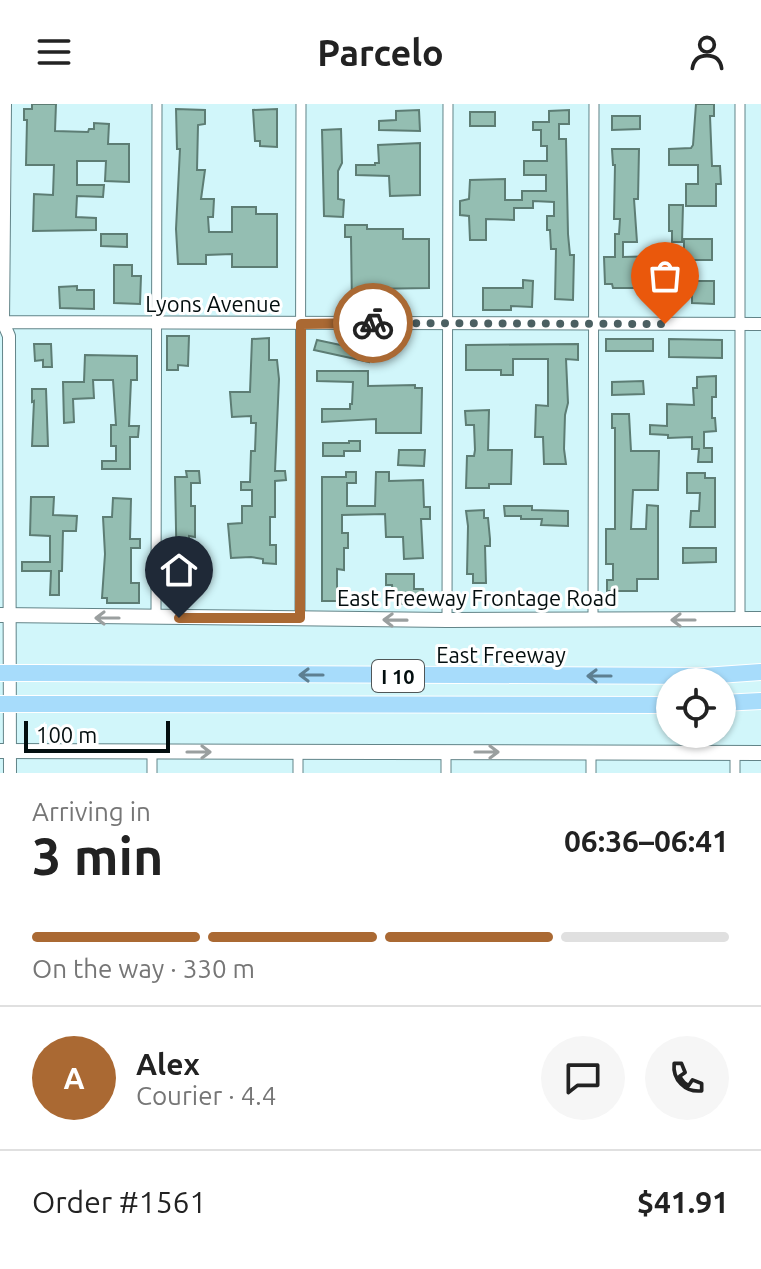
<!DOCTYPE html>
<html lang="en">
<head>
<meta charset="utf-8">
<style>
	body { margin:0; font-family:Ubuntu,sans-serif; background:#f6f6f6; color:#222; height:100vh; display:flex; flex-direction:column; font-size:30px; white-space:nowrap }
	* { box-sizing:border-box; margin:0 }
	p { font-size:26px; color:#767676 }
	.icon { flex:none; width:44px; height:44px; fill:none; stroke:currentColor; stroke-width:2; stroke-linecap:round; stroke-linejoin:round }
	.map { position:relative; height:669px; overflow:hidden }
	.sheet { display:flex; flex-direction:column; background:#fff; flex:1 }
	.sheet>* { flex:none }
	.fabs { position:absolute; left:656px; top:564px; display:grid; gap:16px }
	.fabs a { display:grid; place-items:center; width:80px; height:80px; border-radius:50%; background:#fff; box-shadow:0 2px 6px #0004; font-size:40px }
	.scale { position:absolute; left:24px; bottom:20px; width:146px; box-sizing:border-box; padding-left:8px; border:4px solid #030e0f; border-top:0; font-size:22px; line-height:28px; white-space:nowrap; color:#030e0f; -webkit-text-stroke:6px #fff; paint-order:stroke }
	.pin { position:absolute; display:grid; place-items:center; width:68px; height:68px; color:#fff; margin:-82px -34px; border-radius:50% 50% 50% 0; rotate:-45deg; box-shadow:0 0 8px #0007 }
	.pin .icon { rotate:45deg }
	.courier { position:absolute; display:grid; place-items:center; width:80px; height:80px; margin:-40px; border:6px solid #aa6933; border-radius:50%; background:#fff; color:#222; box-shadow:0 2px 10px #0007 }
	.head em { font-style:normal; font-weight:700 }
	.head div { display:flex; flex-direction:column-reverse }
	.head { display:flex; align-items:center; justify-content:space-between; height:136px; padding:0 32px }
	h1 { font-size:52px; font-weight:700; line-height:60px }
	.bar { display:grid; grid-template-columns:repeat(4,1fr); gap:12px 8px; align-content:center; height:96px; padding:0 32px }
	.bar i { height:10px; border-radius:6px; background:#e0e0e0 }
	.bar .selected { background:#aa6933 }
	.bar p { grid-column:span 4 }
	.line { display:flex; align-items:center; gap:20px; padding:0 32px; border-top:2px solid #e0e0e0 }
	.line div { flex:1 }
	.round { display:grid; place-items:center; flex:none; width:84px; height:84px; border-radius:42px; background:#f6f6f6 }
	header { display:flex; justify-content:space-between; align-items:center; height:104px; padding:0 32px; background:#fff; font-size:36px; font-weight:700 }
	.map>svg:first-child { display:block }
</style>
</head>
<body>
<header><svg class="icon" aria-label="menu" viewBox="0 0 24 24"><path d="M4 6h16M4 12h16M4 18h16"/></svg>Parcelo<svg class="icon" aria-label="person" viewBox="0 0 24 24"><circle cx="12" cy="8" r="4"/><path d="M4 21q1-7 8-7t8 7"/></svg></header>
<div class="map">
<svg width="761" height="669" viewBox="0 0 761 669">
	<rect width="100%" height="100%" fill="#d1f6fa"/>
	<!-- building -->
	<path fill="#94beb2" stroke="#5d7d74" stroke-width="2" d="M32 0H56L55 27 88 28 89 25H94V19L109 20 108 40H129V78L105 77 106 57H77V81H104L103 93 77 92 76 113 96 114V126L33 127 34 90 53 91 54 61H26L27 16H24V5H32Z
		M696 0H714V12H710L712 62H720L721 80H716V102H686V80H698V61H669V45L691 44 693 41Z
		M176 5 205 6V20L198 21 197 66H205L201 95H214L213 113H208L209 128H232V103H256V110H277V163H232V150L206 151V160H178L176 125 180 45H177Z
		M277 5V43L260 42V37H255L253 6Z
		M419 6 420 27 379 26V17L396 16V7Z
		M569 6V20H559V35H566L568 130 570 151H574L573 196 555 195 556 145H551L550 126H547V112H554V98L533 97V104H514V116L486 115V136H470L469 112 460 111V97L469 95 470 76 505 75V96H522V87H546V71H524V57H547V42H541V26H533V18H549V7Z
		M470 8H495V22H470Z
		M612 12H640V25L612 26Z
		M341 25 342 59 338 67V95L344 96 343 113 324 112 322 26Z
		M420 39V91L390 92 389 72 356 71V61H375V59H379L378 41Z
		M612 45H639L638 95H634L637 138H623V153L660 152 661 184H613L612 180H605L604 153H615V130H619L620 115H614L615 61H613Z
		M669 101H683L682 138H672V127H669Z
		M345 121H367V125H403V135H429V184L367 185 368 205H352L351 133H345Z
		M101 130H127V143L101 142Z
		M684 135H712V156H684Z
		M114 161H132V172H141L140 200 114 199Z
		M523 176 533 177 532 203 511 202V206H483V184H523Z
		M692 177H714V200L692 199Z
		M77 182V186H94V205L60 204 59 183Z
		M167 232H189L188 262 178 261V266H167Z
		M269 234V256H277L279 275 275 367H285L286 376 275 377V413H270V441H276V460L263 459V455L251 453 231 454 228 420 242 419V402H252V386H241V378H250L251 347H255L256 319H251V312L232 313 230 288H250L252 235Z
		M606 235H653V247H606Z
		M669 235 722 236V254L669 253Z
		M317 236 369 247V258L314 246Z
		M34 240H51L52 263H43V256L35 257Z
		M578 240V256L566 255 568 299 565 311 564 345 566 360H544L543 333H535L536 301 548 302V255H513V271H501V266H466V241Z
		M85 251 137 252V276H131L129 322H139L138 333H130V365H102V357H116V342H111V321H116L113 276H93L94 294 73 295 74 318 64 319 63 278H84Z
		M317 267H368V282L415 281V284H422L421 329H376V315L322 318V305H350V300H352L353 278 317 277Z
		M716 272V293H712V314H715L716 327 704 328V344H712V358H698L699 345H692V333L668 334V331L650 330V321L667 322V300L694 301 693 284H697V273Z
		M643 277 644 290 612 291V278Z
		M32 285H46L48 342H32L34 297 32 298Z
		M489 306 488 346H512L511 380H489V384H466L467 352H474L475 346 474 321H466L465 307Z
		M612 310H629L631 347H659L658 386H633L631 425H646L647 401 658 402V475H637V487H607V476H613V460H606V425H615V324H612Z
		M349 337H360V347H344V352H323V339H349Z
		M399 346H425L424 362 398 361Z
		M186 367H199L200 379H191V402H195V433L189 432 190 462H195V476H177L175 373H187Z
		M346 368H356V379H347V402H375L376 368H389V377L423 376 424 403H430V415H421L423 454 404 455 403 433H386L385 410 342 411V429H348V444H344V466L337 465V497H322V373H346Z
		M687 369H705V374H715V423H690L691 407H699L700 389H687Z
		M31 393H54L53 411 77 412 76 427H63L62 467H59V491H50L51 467H22V458H50V432L30 431Z
		M113 394 131 395 130 435H140V444H131V479H139V499H107V494H102L105 450 103 413H112Z
		M504 402H532V406L568 407V422L541 421 542 415H521V412H505Z
		M484 406V414H488L490 435V442H485L486 479H473V470H467L468 422 466 407Z
		M683 444H716V458L683 459Z
		M386 470H414V485H423L424 499 400 500V493H393L392 481H386Z"/>
	<g fill="none" stroke-linecap="round" stroke-linejoin="round">
		<defs>
			<path id="minor" d="M740 0V516
				M156 514 157 0
				M300 514 301 0
				M593 515 594 0
				M447 516 448 0
				M152 648V669
				M298 648V669
				M735 649V669
				M446 669V648
				M591 669V649"/>
			<path id="tertiary" d="M5 0 3 218 9 232 10 669
				M0 218 761 220"/>
			<path id="secondary" d="M0 511 447 516 761 515
				M0 647 761 649"/>
			<path id="motorway" d="M36 569 704 572 761 568
				M722 599 761 597
				M36 600 670 601"/>
		</defs>
		<!-- minor casing -->
		<use href="#minor" stroke="#628488" stroke-width="11"/>
		<!-- tertiary casing -->
		<use href="#tertiary" stroke="#628488" stroke-width="14"/>
		<!-- secondary casing -->
		<use href="#secondary" stroke="#628488" stroke-width="16"/>
		<!-- motorway casing -->
		<use href="#motorway" stroke="#fff" stroke-width="18"/>
		<!-- minor -->
		<use href="#minor" stroke="#fff" stroke-width="9"/>
		<!-- tertiary -->
		<use href="#tertiary" stroke="#fff" stroke-width="12"/>
		<!-- secondary -->
		<use href="#secondary" stroke="#fff" stroke-width="14"/>
		<!-- motorway -->
		<use href="#motorway" stroke="#a7dcfb" stroke-width="16"/>
		<defs>
			<path id="motorway-bridge" d="M0 569H36
				M0 600H36"/>
		</defs>
		<!-- motorway-bridge casing -->
		<use href="#motorway-bridge" stroke="#fff" stroke-width="18" stroke-linecap="butt"/>
		<!-- motorway-bridge -->
		<use href="#motorway-bridge" stroke="#a7dcfb" stroke-width="16"/>
	</g>
	<!-- one-way arrows -->
	<defs><path id="oneway-shaft" d="M-6 0H5M1.5-3L5.5 0L1.5 3" fill="none" stroke-width="1.6" stroke-linecap="round" stroke-linejoin="round" transform="scale(2)"/></defs>
	<g stroke="#9a9f9f">
		<use href="#oneway-shaft" transform="translate(107 514) rotate(180)"/>
		<use href="#oneway-shaft" transform="translate(395 516) rotate(-179)"/>
		<use href="#oneway-shaft" transform="translate(683 516) rotate(180)"/>
		<use href="#oneway-shaft" transform="translate(199 648)"/>
		<use href="#oneway-shaft" transform="translate(487 648)"/>
	</g>
	<g stroke="#5d7f91">
		<use href="#oneway-shaft" transform="translate(311 571) rotate(-180)"/>
		<use href="#oneway-shaft" transform="translate(599 572) rotate(-180)"/>
	</g>
	<g fill="none" stroke-linecap="round" stroke-linejoin="round">
		<!-- done -->
		<path stroke="#4b5f61" stroke-width="8" stroke-dasharray="0 14.4" d="M373 219 665 220"/>
		<!-- route -->
		<path stroke="#aa6933" stroke-width="10" d="M179 514H300L301 220 373 219"/>
	</g>
	<g text-anchor="middle" dominant-baseline="central" stroke-width="6" stroke-linejoin="round" paint-order="stroke">
		<!-- shield labels -->
		<rect fill="#fff" stroke="#4f5657" stroke-width="2" x="372" y="556" width="52" height="32" rx="6"/>
		<g font-size="20" font-weight="bold" fill="#030e0f">
			<text x="398" y="572">I 10</text>
		</g>
		<!-- street labels -->
		<g font-size="22" fill="#030e0f" stroke="#fff">
			<text x="213" y="199">Lyons Avenue</text>
			<text x="477" y="493">East Freeway Frontage Road</text>
			<text x="501" y="550">East Freeway</text>
		</g>
	</g>
</svg>
<div class="fabs">
<a><svg class="icon" aria-label="locate" viewBox="0 0 24 24"><circle cx="12" cy="12" r="6"/><path d="M12 2v4M12 18v4M2 12h4M18 12h4"/></svg></a>
</div>
<div class="scale">100 m</div>
<div class="pin" style="left:665px;top:220px;background:#ea580c"><svg class="icon" aria-label="bag" viewBox="0 0 24 24"><path d="M5 8h14l-1 12H6zM9 8a3 3 0 0 1 6 0"/></svg></div>
<div class="pin" style="left:179px;top:514px;background:#1f2937"><svg class="icon" aria-label="home" viewBox="0 0 24 24"><path d="M3 11l9-7 9 7M6 9v11h12V9"/></svg></div>
<div class="courier" style="left:373px;top:219px"><svg class="icon" aria-label="bike" viewBox="0 0 24 24"><circle cx="6" cy="16" r="4"/><circle cx="18" cy="16" r="4"/><path d="M6 16l4-8h5l3 8M10 8l3 8H6M13 5h3"/></svg></div>
</div>
<section class="sheet">
<div class="head"><div><h1>3 min</h1><p>Arriving in</p></div><em>06:36–06:41</em></div>
<div class="bar"><i class="selected"></i><i class="selected"></i><i class="selected"></i><i></i><p>On the way · 330 m</p></div>
<div class="line" style="height:144px"><b class="round" style="background:#aa6933;color:#fff">A</b><div><b>Alex</b><p>Courier · 4.4</p></div><a class="round"><svg class="icon" aria-label="chat" viewBox="0 0 24 24"><path d="M4 5h16v11H9l-5 4z"/></svg></a><a class="round"><svg class="icon" aria-label="phone" viewBox="0 0 24 24"><path d="M5 4h4l2 5-3 2q2 4 5 5l2-3 5 2v4C11 20 4 13 5 4z"/></svg></a></div>
<div class="line" style="height:104px"><div>Order #1561</div><b>$41.91</b></div>
</section>
</body>
</html>
